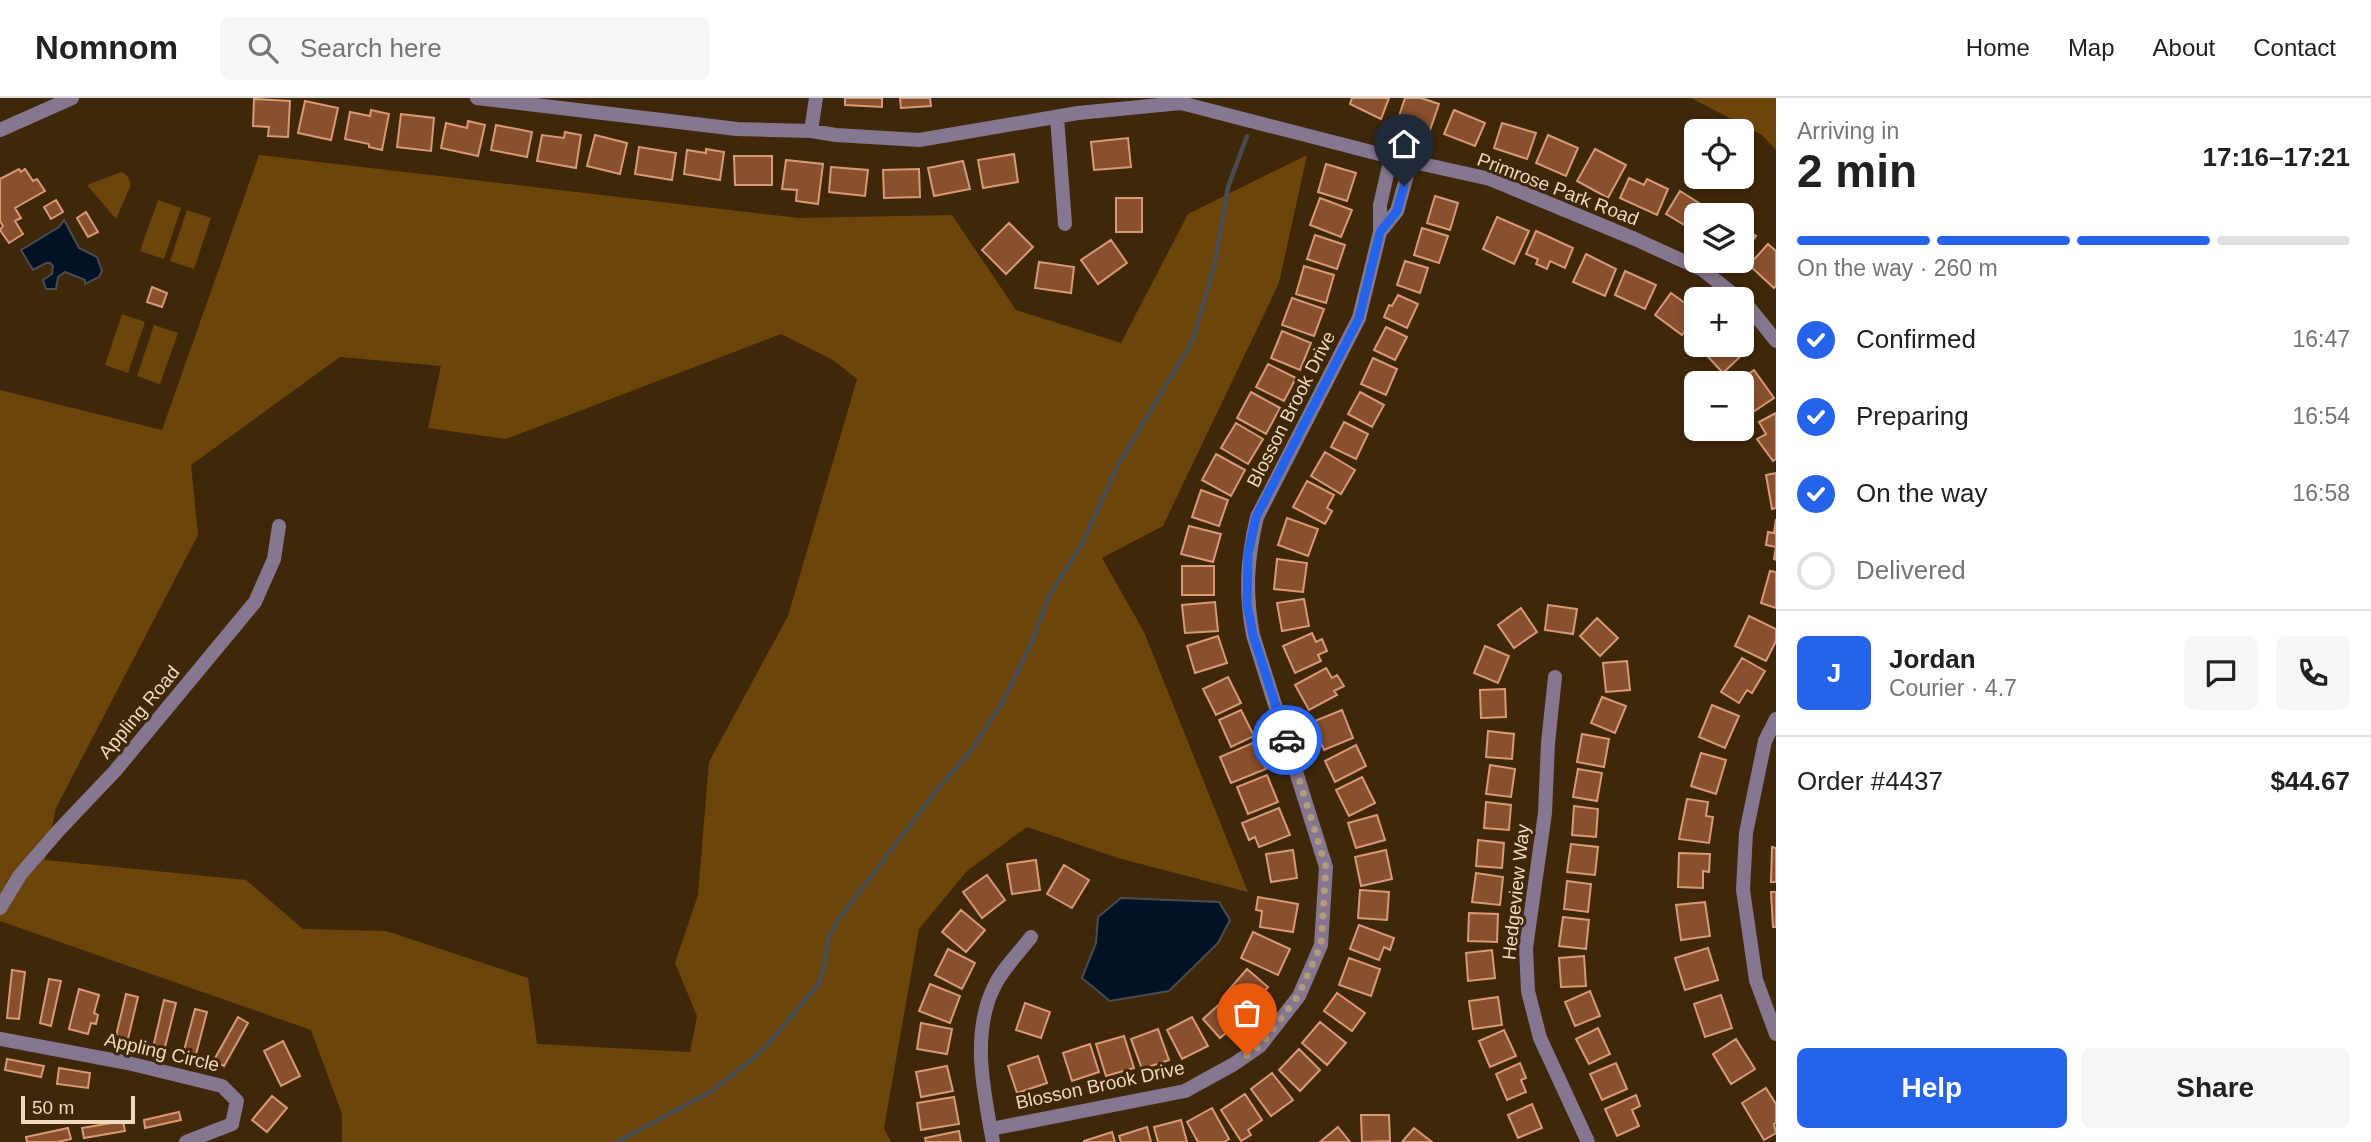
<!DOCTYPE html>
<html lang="en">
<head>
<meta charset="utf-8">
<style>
	body { margin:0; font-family:Helvetica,sans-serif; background:#f6f6f6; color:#202124; height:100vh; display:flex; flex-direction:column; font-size:26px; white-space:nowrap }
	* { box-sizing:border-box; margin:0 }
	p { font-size:23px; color:#757577 }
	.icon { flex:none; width:38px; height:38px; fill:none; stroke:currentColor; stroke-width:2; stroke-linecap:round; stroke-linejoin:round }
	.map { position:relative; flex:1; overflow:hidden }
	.sheet { display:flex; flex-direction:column; background:#fff; width:595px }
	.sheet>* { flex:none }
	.fabs { position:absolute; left:1684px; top:21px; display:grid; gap:14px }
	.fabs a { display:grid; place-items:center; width:70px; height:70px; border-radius:10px; background:#fff; box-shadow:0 4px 10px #0003; font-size:35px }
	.scale { position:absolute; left:21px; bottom:18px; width:114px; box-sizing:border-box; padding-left:7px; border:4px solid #f0d8bc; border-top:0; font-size:19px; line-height:24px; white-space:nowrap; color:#f0d8bc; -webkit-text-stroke:5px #3f280a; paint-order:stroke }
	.pin { position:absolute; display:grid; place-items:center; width:60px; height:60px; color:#fff; margin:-72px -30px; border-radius:50% 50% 50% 0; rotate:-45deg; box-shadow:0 0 7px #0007 }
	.pin .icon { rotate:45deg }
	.courier { position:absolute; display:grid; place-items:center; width:70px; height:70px; margin:-35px; border:5px solid #2563eb; border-radius:50%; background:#fff; color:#222; box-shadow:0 2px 9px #0007 }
	.overview em { font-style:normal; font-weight:800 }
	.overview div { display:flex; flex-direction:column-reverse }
	.overview { display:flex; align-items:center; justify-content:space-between; height:119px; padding:0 21px }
	h1 { font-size:46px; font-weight:800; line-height:52px }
	.bar { display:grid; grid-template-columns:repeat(4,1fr); gap:10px 7px; align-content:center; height:84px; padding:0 21px }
	.bar i { height:9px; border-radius:5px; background:#e0e0e0 }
	.bar .on { background:#2563eb }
	.bar p { grid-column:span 4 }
	.line { display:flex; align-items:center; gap:18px; padding:0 21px; border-top:2px solid #e0e0e0 }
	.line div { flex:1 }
	.round { display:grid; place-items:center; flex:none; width:74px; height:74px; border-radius:10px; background:#f6f6f6 }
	ol { padding:0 21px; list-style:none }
	li { display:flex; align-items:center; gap:21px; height:77px }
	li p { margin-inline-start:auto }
	li .icon { padding:7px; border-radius:50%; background:#2563eb; color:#fff; stroke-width:4 }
	li:last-child { color:#757577 }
	li i { width:38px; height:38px; border:4px solid #e0e0e0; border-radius:50% }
	.cta { display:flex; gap:14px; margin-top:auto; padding:14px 21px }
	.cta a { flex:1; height:80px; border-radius:10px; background:#2563eb; color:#fff; font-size:28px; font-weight:800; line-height:80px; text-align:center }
	.cta a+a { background:#f6f6f6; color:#202124 }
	header { display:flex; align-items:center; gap:42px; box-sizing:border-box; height:98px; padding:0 35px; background:#fff; border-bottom:2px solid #e0e0e0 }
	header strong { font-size:33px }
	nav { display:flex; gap:38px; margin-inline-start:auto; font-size:24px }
	.search { width:490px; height:63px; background:#f6f6f6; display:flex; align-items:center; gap:18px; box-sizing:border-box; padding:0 24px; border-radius:10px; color:#757577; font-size:26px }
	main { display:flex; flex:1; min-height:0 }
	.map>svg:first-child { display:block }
</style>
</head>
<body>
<header>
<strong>Nomnom</strong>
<div class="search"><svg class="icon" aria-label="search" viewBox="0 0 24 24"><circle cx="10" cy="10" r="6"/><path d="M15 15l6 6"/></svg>Search here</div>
<nav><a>Home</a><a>Map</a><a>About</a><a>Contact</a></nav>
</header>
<main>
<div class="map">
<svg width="1776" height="1044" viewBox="0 0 1776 1044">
	<rect width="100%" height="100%" fill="#3f280a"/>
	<!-- green -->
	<path fill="#6c450b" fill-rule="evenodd" d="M1691 0H1776V52L1762 37Z
		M259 57 799 120 952 117 1016 212 1121 245 1188 116 1307 57 1279 185 1163 428 1102 460 1144 534 1248 794 1118 760 1027 729 967 773 919 831 884 1030 891 1044H342V1016L311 932 0 823V292L162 332ZM781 236 833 262 857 281 788 518 709 664 698 797 675 865 697 918 690 954 537 946 528 880 386 833 303 831 246 782 45 762 56 710 198 437 191 367 340 259 441 268 428 330 506 341Z
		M122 74C128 78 131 82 130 89L116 121 87 87Z
		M158 102 181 110 164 161 140 153Z
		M187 112 211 120 194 171 170 163Z
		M122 216 145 224 128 275 105 267Z
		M154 227 178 235 160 286 137 278Z"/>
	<!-- water -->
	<path fill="#021225" stroke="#494d52" stroke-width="2" d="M64 122 79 150 97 159 102 173 99 179 85 186V182L65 174 58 179 56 191H46L43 182 52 176 53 168 50 165H46L33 172 21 152 59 129Z
		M1121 800 1219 804 1230 822 1218 845 1169 893 1110 903 1082 880 1096 845 1098 819Z"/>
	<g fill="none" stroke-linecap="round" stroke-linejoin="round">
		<!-- stream -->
		<path stroke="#494d52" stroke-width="4.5" d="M617 1044 712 993 762 953 818 887 824 871 829 838 838 822 936 693 970 654 1002 605 1032 544 1048 500 1082 446 1118 367 1193 242 1215 165 1228 89 1247 38"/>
	</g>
	<!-- building -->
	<path fill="#89502d" stroke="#d99974" stroke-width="2" d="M845 0H882V9L845 7Z
		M900 0H930L931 8 901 10Z
		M1352 0H1389L1381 21 1350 6Z
		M1405 0H1421L1439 6 1429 35 1397 24Z
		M254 1 290 3 288 39 268 38 269 29 253 28Z
		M305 3 338 10 331 42 298 35Z
		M371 12 389 16 382 52 369 49V46L345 41 350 14 370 18Z
		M1454 12 1485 25 1475 48 1444 36Z
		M401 16 434 20 431 53 397 49Z
		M468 23 485 27 478 58 441 50 446 25 467 30Z
		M1502 25 1536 35 1527 61 1494 50Z
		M496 27 532 34 527 59 491 52Z
		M565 34 581 37 576 70 537 63 542 37 564 40Z
		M595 37 627 45 620 76 587 68Z
		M1548 37 1578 50 1566 78 1536 65Z
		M1128 40 1131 69 1094 72 1091 44Z
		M639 49 676 55 672 82 635 76Z
		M706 51 724 54 720 82 684 76 687 52 706 55Z
		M1595 51 1626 67 1608 100 1577 83Z
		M1014 56 1018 84 983 90 978 62Z
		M734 58H772V87H735Z
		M786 62 823 66 818 106 796 103 797 92 782 91Z
		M963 63 970 91 934 98 928 70Z
		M1326 66 1356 75 1347 103 1318 94Z
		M831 69 868 72 865 98 829 94Z
		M19 71 21 74 25 71 33 83 37 81 45 93 15 110 21 120 15 123 23 136 9 145 0 132 3 128 0 123V81Z
		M919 71 920 99 884 100 883 72Z
		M1629 80 1644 87 1647 81 1668 91 1657 117 1620 100Z
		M1680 93 1710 112 1707 117H1696V134L1666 116Z
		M1435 98 1458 105 1450 132 1427 125Z
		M1116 100H1142V134H1116Z
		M1320 100 1352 112 1341 139 1310 127Z
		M56 102 63 114 51 121 44 109Z
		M86 114 98 134 88 139 77 120Z
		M1497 119 1529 133 1514 166 1483 151Z
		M1009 125 1033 149 1006 176 982 152Z
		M1741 128 1756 138 1741 158Z
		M1422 130 1448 138 1439 165 1414 157Z
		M1536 133 1573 150 1565 170 1550 163 1547 171 1536 166 1538 161 1526 156Z
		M1315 137 1345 147 1337 171 1307 161Z
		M1111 142 1127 165 1098 186 1081 162Z
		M1768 146 1776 153V188L1774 190 1749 167Z
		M1586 156 1616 171 1605 198 1573 184Z
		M1405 163 1428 170 1420 195 1397 187Z
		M1039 164 1074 169 1071 195 1035 190Z
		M1304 168 1334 177 1326 205 1296 196Z
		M1625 173 1656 187 1645 211 1615 197Z
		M152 189 167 195 162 209 147 204Z
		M1671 195 1696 213V218L1682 237 1655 217Z
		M1398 197 1418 206 1407 230 1384 219 1389 207 1392 208Z
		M1292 200 1324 211 1314 238 1282 227Z
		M1386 229 1407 239 1395 262 1374 252Z
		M1282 233 1311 245 1300 272 1271 260Z
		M1697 247H1735L1743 256 1723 275Z
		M1373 260 1397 271 1386 297 1361 286Z
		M1268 266 1296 280 1284 303 1256 289Z
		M1754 272 1774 300 1750 316 1741 304V285H1734Z
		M1251 294 1280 310 1266 336 1237 320Z
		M1360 294 1384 307 1372 329 1348 316Z
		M1776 315V361L1773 363 1757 341 1766 336 1759 324Z
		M1344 324 1368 336 1356 361 1331 349Z
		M1236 325 1263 341 1248 366 1221 350Z
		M1325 354 1355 372 1341 396 1311 378Z
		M1216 356 1245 372 1231 398 1202 382Z
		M1776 375V410L1772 411 1766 377Z
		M1307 383 1334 397 1327 410 1332 413 1325 426 1293 409Z
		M1201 392 1228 402 1219 428 1192 419Z
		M1287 420 1318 431 1308 458 1278 447Z
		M1776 421V462L1774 461 1776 449 1766 447 1768 434 1774 435Z
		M1189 428 1221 436 1213 464 1181 456Z
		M1277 461 1307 465 1303 494 1274 491Z
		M1182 468H1214V497H1182Z
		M1770 473 1776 474V510L1761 505Z
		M1304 501 1309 528 1282 533 1277 505Z
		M1215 504 1218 533 1185 535 1182 507Z
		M1548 507 1577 511 1573 536 1545 532Z
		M1521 510 1537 534 1514 550 1498 527Z
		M1749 518 1776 531V543L1766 563 1735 548Z
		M1597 520 1618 540 1600 558 1580 538Z
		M1312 535 1316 544 1322 541 1327 553 1318 557 1321 563 1295 575 1283 548Z
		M1218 538 1227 565 1195 575 1187 548Z
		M1485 548 1509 558 1498 585 1474 575Z
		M1742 560 1765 573 1752 595 1747 592 1739 605 1721 594Z
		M1627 563 1630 592 1606 594 1603 565Z
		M1326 570 1332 580 1337 577 1344 588 1334 593 1337 597 1309 612 1295 587Z
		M1228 579 1241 605 1216 617 1203 591Z
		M1505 591 1506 619 1481 620 1480 592Z
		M1602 599 1626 608 1615 635 1591 625Z
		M1712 607 1739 618 1725 650 1699 639Z
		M1241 612 1254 638 1231 649 1219 622Z
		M1342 612 1353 640 1324 652 1312 624Z
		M1488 633 1514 636 1512 661 1486 659Z
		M1582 636 1609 641 1604 669 1577 664Z
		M1255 644 1266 671 1231 685 1220 659Z
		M1356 647 1366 668 1335 684 1325 663Z
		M1701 655 1726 662 1716 696 1691 688Z
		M1490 667 1515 671 1511 699 1486 696Z
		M1578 671 1602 675 1597 703 1573 699Z
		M1267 677 1278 704 1248 716 1237 689Z
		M1362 679 1375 705 1349 718 1336 692Z
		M1687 701 1708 704 1706 718 1713 719 1709 745 1679 741Z
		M1486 704 1511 707 1509 732 1484 730Z
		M1574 708 1598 711 1596 739 1572 737Z
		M1279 710 1290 737 1259 749 1255 739 1249 742 1242 725Z
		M1377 717 1385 742 1356 750 1348 725Z
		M1478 742 1504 745 1502 770 1476 768Z
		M1571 746 1598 749 1595 777 1567 774Z
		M1772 749 1776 750V784H1771Z
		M1293 752 1297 780 1271 784 1266 756Z
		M1386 752 1392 781 1361 788 1355 759Z
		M1679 755 1710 756 1709 774 1703 773V790L1678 789Z
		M1036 762 1040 792 1012 796 1007 766Z
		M1064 767 1089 782 1072 810 1047 796Z
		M1476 775 1503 779 1500 807 1472 804Z
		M987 777 1005 802 982 820 963 794Z
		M1567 783 1591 786 1588 814 1564 811Z
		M1360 792 1389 794 1387 822 1358 820Z
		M1771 794H1776V829H1773Z
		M1258 799 1298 806 1293 834 1260 829 1262 813 1256 812Z
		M1705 804 1710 838 1681 842 1676 807Z
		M961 812 985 832 966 854 942 834Z
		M1469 815 1498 816 1497 844 1468 843Z
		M1563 819 1589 822 1586 851 1559 848Z
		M1359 827 1394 840 1390 852 1384 849 1379 862 1350 851Z
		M1253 834 1290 851 1278 877 1241 860Z
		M1708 850 1718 882 1685 892 1675 860Z
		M948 851 975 865 962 891 935 877Z
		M1492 852 1495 880 1468 883 1466 855Z
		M1584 858 1586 888 1561 889 1559 860Z
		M1349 860 1380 871 1371 898 1339 887Z
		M1247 871 1268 889 1250 911 1228 893Z
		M12 872 25 874 19 921 7 920Z
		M49 881 61 883 51 928 40 925Z
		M930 886 960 898 950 925 919 913Z
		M79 891 99 897 94 915 98 917 96 926 91 925 88 936 69 931Z
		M1590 893 1600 918 1575 928 1565 904Z
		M1337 895 1365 915 1352 933 1324 913Z
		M126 896 138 899 127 945 115 942Z
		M1721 897 1732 930 1705 939 1694 906Z
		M1498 899 1502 927 1473 931 1469 903Z
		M164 902 176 905 163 957 152 954Z
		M1224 902 1239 919 1230 927 1232 930 1220 940 1203 921Z
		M1025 905 1050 914 1041 940 1016 932Z
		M195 911 207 914 194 964 182 960Z
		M238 919 248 925 224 968 214 962Z
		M1192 919 1208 948 1182 961 1167 932Z
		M1320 924 1346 945 1327 967 1302 945Z
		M921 925 952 931 947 956 917 951Z
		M1598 930 1610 956 1589 966 1576 941Z
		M1158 931 1169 962 1142 971 1131 941Z
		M1504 932 1516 958 1490 969 1479 943Z
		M1124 938 1134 970 1106 978 1096 946Z
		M1736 941 1755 971 1731 986 1713 956Z
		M283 943 300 978 281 988 264 953Z
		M1090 946 1099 974 1072 983 1063 955Z
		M1299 951 1320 972 1300 993 1279 972Z
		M1038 958 1047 985 1017 995 1008 968Z
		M7 961 44 968 41 979 5 972Z
		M1520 965 1526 980 1521 982 1526 994 1507 1002 1496 976Z
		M1616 965 1627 991 1602 1002 1590 976Z
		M947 968 953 993 921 999 916 974Z
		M59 970 90 975 88 990 57 986Z
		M1272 975 1293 1002 1271 1018 1251 991Z
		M1766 990 1776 1006V1025L1774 1026 1776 1035 1764 1042 1742 1005Z
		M1245 996 1262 1022 1248 1032 1251 1037 1241 1043 1221 1012Z
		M1636 997 1640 1008 1632 1012 1639 1028 1617 1038 1605 1011Z
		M272 998 287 1010 267 1034 252 1022Z
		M954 999 959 1026 921 1032 917 1005Z
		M1532 1006 1542 1030 1518 1040 1508 1017Z
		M1212 1010 1229 1041 1224 1044H1198L1187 1024Z
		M179 1014 181 1022 145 1030 144 1022Z
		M1361 1017H1389L1390 1043 1362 1044Z
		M1181 1022 1187 1044H1158L1154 1029Z
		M123 1023 125 1033 84 1040 82 1030Z
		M1147 1029 1151 1044H1121L1119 1038Z
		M1338 1029 1350 1044H1320Z
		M68 1030 71 1041 57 1044H27L26 1039Z
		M1414 1030 1432 1044H1402Z
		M959 1033 961 1044H926L925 1040Z
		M1112 1034 1115 1044H1084V1043Z"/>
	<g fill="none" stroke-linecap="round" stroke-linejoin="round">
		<!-- street -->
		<path stroke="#857790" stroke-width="14" d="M477 0 737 31 811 33 836 37 919 42 1078 15 1181 5 1391 59 1490 81 1635 141 1703 172 1739 201
			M1057 19 1065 126
			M0 32 72 0
			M811 33 816 0
			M1380 134 1397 113 1411 63
			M1741 203 1748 208 1776 243
			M1555 579 1548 645 1545 715 1526 850 1528 893 1540 940 1588 1044
			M1776 621 1765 643 1746 735 1743 792 1756 882 1776 936
			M0 810 20 777 59 732 115 673 255 504 274 461 279 428
			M0 941 128 965 222 988 237 1003 232 1026 186 1044
			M991 1031 1185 993 1234 966 1260 948 1299 898 1321 847 1326 769 1253 537C1245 495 1247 461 1257 419L1359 220 1380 134V107L1391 59
			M993 1044C984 995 971 938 993 891 1001 872 1019 855 1031 839"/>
	</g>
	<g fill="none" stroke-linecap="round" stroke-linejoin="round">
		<!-- done -->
		<path stroke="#b29a7e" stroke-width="7" stroke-dasharray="0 12.6" d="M1247 957 1260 948 1298 898 1321 847 1326 769 1287 642"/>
		<!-- route -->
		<path stroke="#2563eb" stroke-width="9" d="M1287 642 1253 537 1247 506 1248 456 1256 419 1359 220 1380 134 1397 113 1404 88"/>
	</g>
	<g text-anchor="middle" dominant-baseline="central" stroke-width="6" stroke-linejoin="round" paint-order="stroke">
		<!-- street labels -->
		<g font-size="19" fill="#f0d8bc" stroke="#3f280a">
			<text transform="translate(1558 91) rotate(21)">Primrose Park Road</text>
			<text transform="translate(1291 311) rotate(-63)">Blosson Brook Drive</text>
			<text transform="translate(139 614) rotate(-50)">Appling Road</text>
			<text transform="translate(1516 794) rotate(-84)">Hedgeview Way</text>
			<text transform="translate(162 954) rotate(13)">Appling Circle</text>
			<text transform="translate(1100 987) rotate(-12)">Blosson Brook Drive</text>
		</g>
	</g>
</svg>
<div class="fabs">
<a><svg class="icon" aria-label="locate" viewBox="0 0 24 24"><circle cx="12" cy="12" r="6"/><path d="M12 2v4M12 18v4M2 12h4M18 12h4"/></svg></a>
<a><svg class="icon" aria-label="layers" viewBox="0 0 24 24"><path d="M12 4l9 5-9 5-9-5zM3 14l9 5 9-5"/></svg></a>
<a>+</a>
<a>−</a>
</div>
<div class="scale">50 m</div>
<div class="pin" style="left:1247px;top:957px;background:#ea580c"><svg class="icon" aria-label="bag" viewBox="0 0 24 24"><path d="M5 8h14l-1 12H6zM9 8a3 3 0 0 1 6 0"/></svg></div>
<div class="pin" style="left:1404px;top:88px;background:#1f2937"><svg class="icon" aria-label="home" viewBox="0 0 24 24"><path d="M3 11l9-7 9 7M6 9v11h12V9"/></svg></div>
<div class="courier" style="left:1287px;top:642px"><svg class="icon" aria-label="car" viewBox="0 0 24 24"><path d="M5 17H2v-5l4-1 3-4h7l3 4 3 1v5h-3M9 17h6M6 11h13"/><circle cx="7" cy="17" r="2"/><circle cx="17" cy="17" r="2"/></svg></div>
</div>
<section class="sheet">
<div class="overview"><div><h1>2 min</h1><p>Arriving in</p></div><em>17:16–17:21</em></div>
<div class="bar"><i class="on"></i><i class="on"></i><i class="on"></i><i></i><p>On the way · 260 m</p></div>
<ol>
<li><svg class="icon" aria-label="check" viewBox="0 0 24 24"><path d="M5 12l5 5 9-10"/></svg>Confirmed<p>16:47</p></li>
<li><svg class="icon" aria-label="check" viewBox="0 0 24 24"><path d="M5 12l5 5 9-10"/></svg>Preparing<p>16:54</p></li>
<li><svg class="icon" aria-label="check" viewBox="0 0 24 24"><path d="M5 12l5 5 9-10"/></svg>On the way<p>16:58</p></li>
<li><i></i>Delivered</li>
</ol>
<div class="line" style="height:126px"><b class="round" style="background:#2563eb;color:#fff">J</b><div><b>Jordan</b><p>Courier · 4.7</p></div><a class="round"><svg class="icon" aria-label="chat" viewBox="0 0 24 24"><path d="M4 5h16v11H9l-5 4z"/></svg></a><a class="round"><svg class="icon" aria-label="phone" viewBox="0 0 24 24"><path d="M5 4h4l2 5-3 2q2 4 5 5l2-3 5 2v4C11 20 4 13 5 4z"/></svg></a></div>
<div class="line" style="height:91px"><div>Order #4437</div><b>$44.67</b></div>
<div class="cta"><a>Help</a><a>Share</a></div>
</section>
</main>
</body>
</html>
